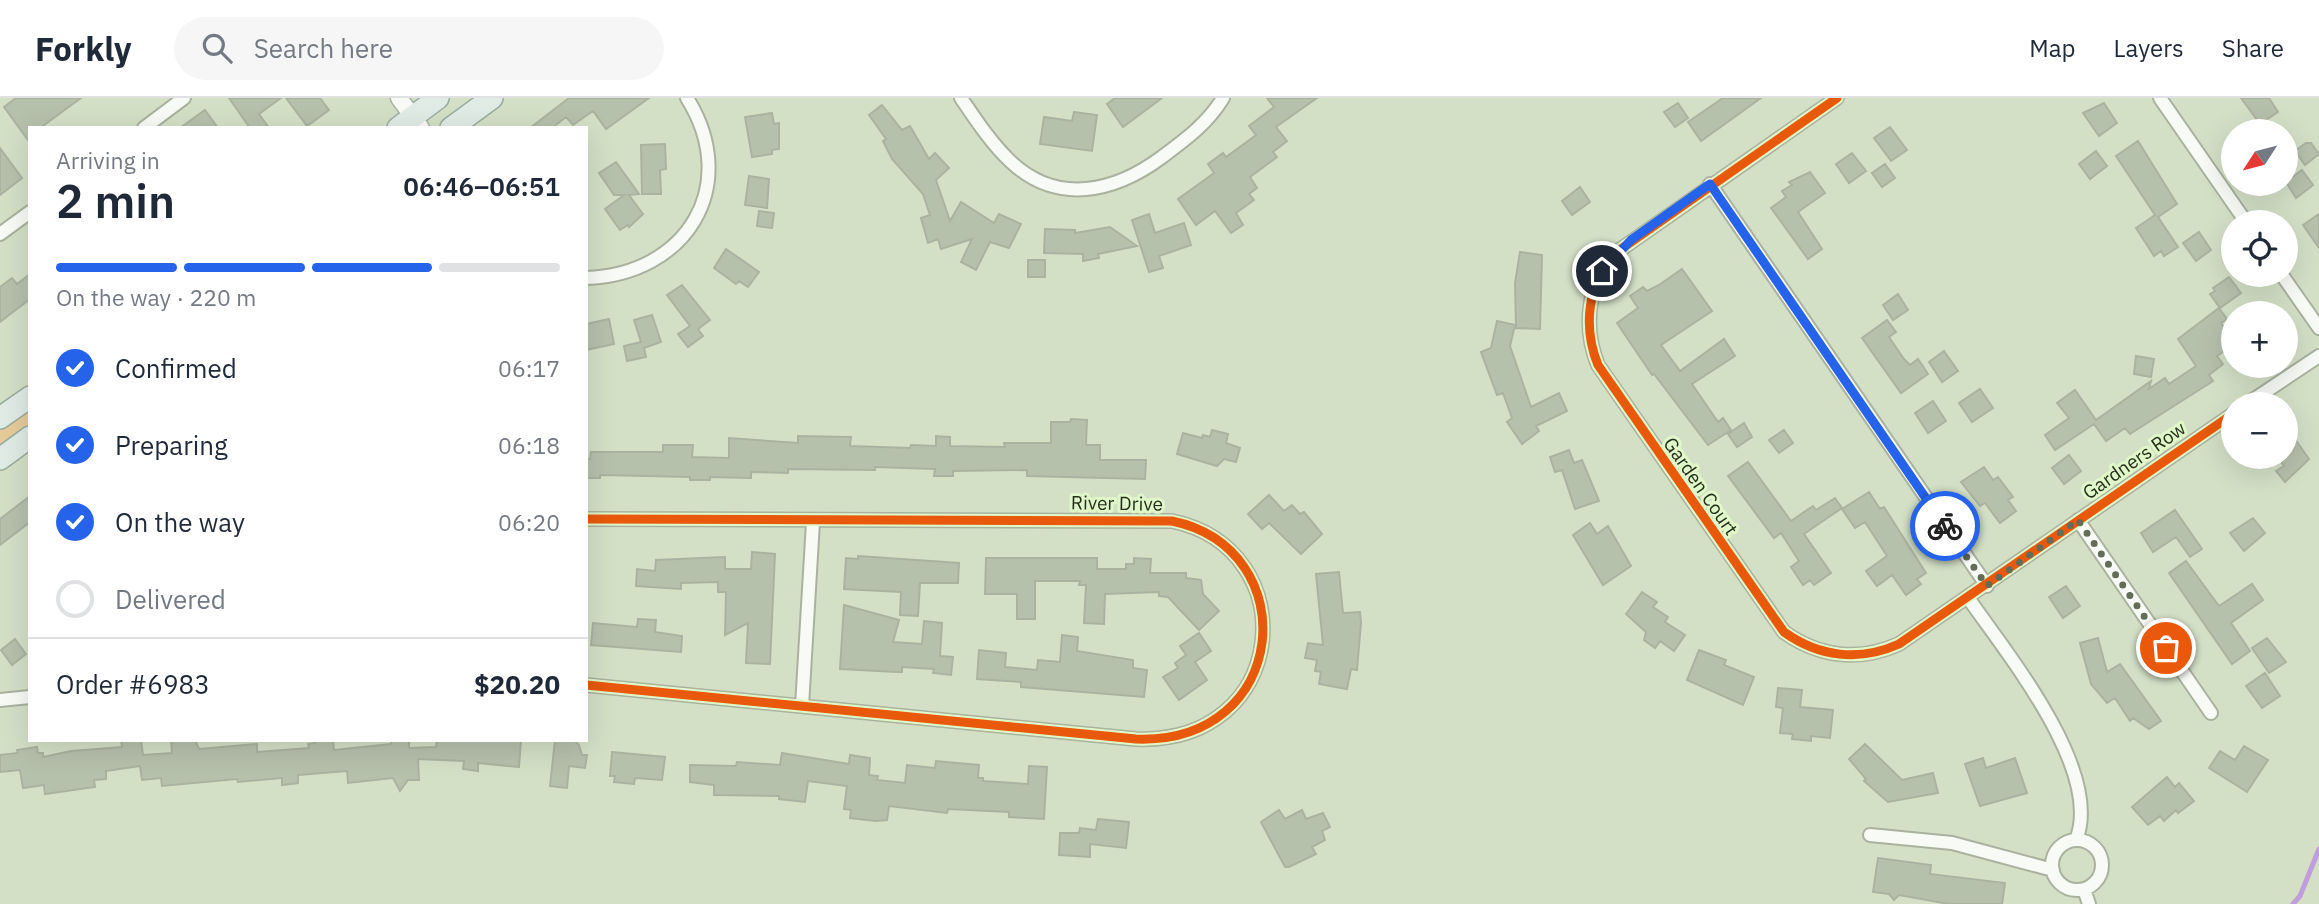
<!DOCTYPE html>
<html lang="en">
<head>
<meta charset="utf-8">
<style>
	body { margin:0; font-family:"IBM Plex Sans",sans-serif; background:#f6f6f7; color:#1f2937; height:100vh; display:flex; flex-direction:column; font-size:26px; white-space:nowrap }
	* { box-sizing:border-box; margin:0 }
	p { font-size:23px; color:#747a83 }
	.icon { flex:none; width:38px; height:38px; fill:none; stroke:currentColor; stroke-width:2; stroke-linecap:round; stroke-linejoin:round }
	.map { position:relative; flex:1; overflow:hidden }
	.sheet { position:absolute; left:28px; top:28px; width:560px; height:616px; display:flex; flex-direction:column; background:#fff; border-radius:0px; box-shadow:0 7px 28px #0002 }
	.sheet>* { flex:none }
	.needle { width:46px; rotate:234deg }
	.fabs { position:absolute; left:2221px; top:21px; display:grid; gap:14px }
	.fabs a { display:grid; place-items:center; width:77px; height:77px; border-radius:50%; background:#fff; box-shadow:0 7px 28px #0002; font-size:35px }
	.pin { position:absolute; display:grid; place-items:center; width:60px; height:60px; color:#fff; margin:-30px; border:4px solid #fff; border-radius:50%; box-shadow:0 2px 7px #0007 }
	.courier { position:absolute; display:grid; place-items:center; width:70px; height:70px; margin:-35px; border:5px solid #2563eb; border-radius:50%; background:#fff; color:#222; box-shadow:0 2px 9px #0007 }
	.overview em { font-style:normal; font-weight:600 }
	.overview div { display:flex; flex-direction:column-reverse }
	.overview { display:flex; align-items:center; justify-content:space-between; height:119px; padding:0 28px }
	h1 { font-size:46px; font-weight:600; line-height:52px }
	.bar { display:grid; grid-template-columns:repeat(4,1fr); gap:10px 7px; align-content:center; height:84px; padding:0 28px }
	.bar i { height:9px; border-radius:5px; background:#e0e1e3 }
	.bar .selected { background:#2563eb }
	.bar p { grid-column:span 4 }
	.line { display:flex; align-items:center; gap:18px; padding:0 28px; border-top:2px solid #e0e1e3 }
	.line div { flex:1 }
	ol { padding:0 28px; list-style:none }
	li { display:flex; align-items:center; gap:21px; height:77px }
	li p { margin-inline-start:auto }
	li .icon { padding:7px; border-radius:50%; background:#2563eb; color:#fff; stroke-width:4 }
	li:last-child { color:#747a83 }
	li i { width:38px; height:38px; border:4px solid #e0e1e3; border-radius:50% }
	header { display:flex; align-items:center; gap:42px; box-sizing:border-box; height:98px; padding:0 35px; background:#fff; border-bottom:2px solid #e0e1e3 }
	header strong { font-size:33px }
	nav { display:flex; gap:38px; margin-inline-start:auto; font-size:24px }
	.search { width:490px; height:63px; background:#f6f6f7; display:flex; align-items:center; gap:18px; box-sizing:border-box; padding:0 24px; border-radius:38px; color:#747a83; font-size:26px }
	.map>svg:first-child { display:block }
</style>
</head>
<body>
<header>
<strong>Forkly</strong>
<div class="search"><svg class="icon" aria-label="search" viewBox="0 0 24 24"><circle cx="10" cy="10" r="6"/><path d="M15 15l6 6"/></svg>Search here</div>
<nav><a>Map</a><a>Layers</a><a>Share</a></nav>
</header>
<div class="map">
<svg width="2319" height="806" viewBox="0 0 2319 806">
	<rect width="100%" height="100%" fill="#d3e0c6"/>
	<!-- green -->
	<path fill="#e6cb99" d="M30 310V329L0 351V331Z"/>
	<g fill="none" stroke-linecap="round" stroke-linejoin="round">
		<!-- stream -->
		<path stroke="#c29ddc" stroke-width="5" d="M2293 806 2300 798 2319 751"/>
	</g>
	<!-- building -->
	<path fill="#b6c1ac" stroke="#aab3a0" stroke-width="2" d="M16 0H81L40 30H30V45L4 9Z
		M229 0H281L259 16 269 30H250Z
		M286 0H320L329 12 307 28Z
		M569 0H649L606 31 593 13 573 27 566 19 552 30H530Z
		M1115 0H1162L1123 29 1107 6Z
		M1267 0H1317L1276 29 1287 43 1273 54 1277 59 1250 79 1257 90 1249 96 1254 102 1236 115 1243 127 1231 135 1215 113 1196 127 1178 101 1214 75 1208 66 1223 55 1226 59 1256 37 1249 28 1274 9Z
		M1723 0H1761L1701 43 1688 24Z
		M2241 0H2269L2278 14 2260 26Z
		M1678 5 1688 20 1675 29 1664 14Z
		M2104 5 2117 25 2099 38 2083 15Z
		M882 7 902 32 910 28 929 61 935 55 949 70 936 82 950 123 961 104 994 125 999 116 1021 126 1009 150 990 144 976 172 961 164 972 141 941 151 938 141 928 145 921 120 930 117 923 96 892 61 883 43 886 41 869 17Z
		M205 12 218 30H180Z
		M1074 14 1097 17 1092 53 1040 46 1044 19 1072 23Z
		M772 15 774 26 779 25V51L772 52V56L752 59 745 19Z
		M1890 29 1907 52 1891 63 1874 40Z
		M2138 43 2177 106 2158 119 2178 149 2164 158 2161 153 2154 158 2136 130 2155 117 2116 58Z
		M2306 45H2311L2319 56 2305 67 2295 53Z
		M665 46 666 71 660 72 661 96H642L641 47Z
		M0 50 22 80 0 97Z
		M2096 53 2107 68 2090 81 2079 66Z
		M1852 55 1866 73 1849 85 1836 66Z
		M616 64 639 96 629 97 643 116 629 129 628 127 620 132 605 111 624 97H614L599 75Z
		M1885 66 1895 80 1882 89 1872 75Z
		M2302 72 2313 87 2296 100 2286 84Z
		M1810 74 1825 95 1798 114 1822 151 1808 161 1771 110 1786 99 1782 93 1792 87 1789 84Z
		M749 78 769 81 767 110 745 107Z
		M1580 89 1590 104 1572 117 1562 103Z
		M759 113 774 115 772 130 757 128Z
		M1149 116 1155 135 1184 125 1191 147 1159 158 1163 170 1149 174 1132 122Z
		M2319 116V150L2303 127Z
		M1110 129 1137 148 1098 156 1099 160 1083 163V156L1044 155 1045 131 1075 132V135Z
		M2199 134 2211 152 2196 163 2183 145Z
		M726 151 759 174 748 189 739 183 736 186 714 170Z
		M1520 154 1542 157 1540 231 1516 230 1515 185Z
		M1028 162H1045V179H1028Z
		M1682 171 1712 213 1661 247 1680 273 1724 241 1735 258 1692 286 1718 324 1723 320 1731 332 1708 347 1654 276 1652 277 1617 225 1638 210 1630 198 1643 189 1647 193 1659 187Z
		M30 176V201L0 224V189L12 180 17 186Z
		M2229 179 2241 195 2220 210 2210 196 2215 193 2213 190Z
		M682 187 710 222 698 231 703 238 688 249 678 236 690 228 667 197Z
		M1898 196 1908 212 1893 222 1883 207Z
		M2219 210 2227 221 2221 225 2233 241V247L2217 258 2223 266 2209 277 2213 283 2130 336 2125 330 2106 343 2094 326 2055 352 2045 337 2069 320 2057 305 2075 292 2096 322 2151 283 2149 291 2165 280 2169 286 2196 268 2178 241Z
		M652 217 661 244 644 250 646 259 627 263 624 248 641 244 634 222Z
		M609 221 614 246 586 252V226Z
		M1887 222 1896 234 1889 239 1904 261 1910 267 1918 261 1928 276 1901 295 1862 240Z
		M1497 223 1515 227 1510 248 1531 309 1559 295 1567 313 1536 328 1539 333 1522 346 1507 324 1512 320 1503 295 1497 297 1481 254 1491 250Z
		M1944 253 1958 273 1942 284 1929 264Z
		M2136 258 2154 261 2151 279 2134 276Z
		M1980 291 1993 310 1972 324 1959 305Z
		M1933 303 1946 323 1928 335 1915 315Z
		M1071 321 1087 322 1086 347H1100V362H1146L1145 381 1027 378V372L953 373V378H934L935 371 875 369V372L788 371V375L751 374V380L710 379V382H690V379L600 377V380H586V361H590L591 354H663V347H693L692 359 729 360V340L798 345V338L851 339 850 348 910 350 911 347 936 348V338L950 339V348L1005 349 1004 345H1051V324H1070Z
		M1744 325 1752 339 1737 349 1728 336Z
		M1212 332 1228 336 1226 345 1240 350 1236 364 1224 361 1217 368 1177 356 1183 335 1202 340 1203 337 1210 339Z
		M1784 332 1793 345 1779 355 1769 342Z
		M2295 341 2309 361 2285 384 2276 373 2284 368 2277 359H2286V348Z
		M1569 352 1574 365 1582 362 1599 403 1575 411 1562 372 1555 374 1550 359Z
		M2069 357 2081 373 2064 386 2052 370Z
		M1748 364 1791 423 1813 408 1816 412 1835 400 1842 410 1804 436 1831 475 1814 487 1810 482 1803 487 1791 469 1799 463 1781 435 1774 440 1728 378Z
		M1984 369 1993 382 1998 379 2013 399 2008 402 2016 413 2000 425 1985 405 1980 408 1961 384Z
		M1869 394 1880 411 1884 409 1926 475 1917 481 1921 486 1906 497 1892 477 1877 488 1866 473 1887 458 1865 424 1855 430 1842 411Z
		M1269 397 1284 413 1292 407 1300 416 1304 414 1322 436 1301 456 1269 425 1262 431 1248 416Z
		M30 398V424L0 447V421Z
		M2175 412 2202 451 2190 459 2176 439 2153 454 2141 435Z
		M2253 420 2265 435 2244 453 2230 435Z
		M1590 425 1597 436 1608 428 1631 468 1603 487 1573 437Z
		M752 454 775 456 770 566 746 565 748 525 725 537 726 494H718V484L681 485V491L636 488 637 471 655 473 656 462 725 459V471H751Z
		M858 458 959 465 958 485H920L918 518 900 517 901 494 844 491 846 460 858 461Z
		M986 460H1097V471H1126V466H1134V460L1151 461 1150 475H1186V480L1201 482 1203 496 1219 513 1199 532 1168 499 1159 498V494L1105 496 1104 526 1084 525 1086 487H1079L1080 483H1035V521H1017V496H985Z
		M2186 463 2219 508 2252 486 2263 502 2231 525 2250 553 2232 566 2169 475Z
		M1339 474 1343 515 1360 514 1361 525 1357 572 1351 571 1347 591 1319 586 1321 574 1315 573 1317 562 1305 560 1308 545 1323 547 1316 476Z
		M2066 488 2080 508 2063 520 2049 499Z
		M1642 494 1657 504 1653 509 1668 519 1665 524 1685 537 1674 553 1660 543 1655 550 1644 542 1646 534 1626 516Z
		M844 507 899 522 893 544 922 546 924 523 942 525 940 558 953 559 951 577 933 575 934 571 902 569V574H897L840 571Z
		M638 521 656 522 655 534 682 538 681 554 591 547 593 525 637 529Z
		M1199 535 1211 553 1195 564 1207 582 1179 602 1163 579 1178 570 1175 565 1186 557 1180 548Z
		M1062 537 1078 539 1077 553 1133 562V570L1147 572 1144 599 1021 589V584L977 581 979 552 1006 555 1005 569 1037 572 1038 562 1060 564Z
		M2098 540 2107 574 2120 566 2161 623 2149 631 2133 620 2130 623 2115 600 2107 605 2091 586 2080 545Z
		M2267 540 2286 564 2269 575 2252 550Z
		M15 541 26 556 12 567 1 552Z
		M1699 552 1726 562 1724 567 1754 579 1743 607 1687 582Z
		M2265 575 2280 598 2262 610 2246 588Z
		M1778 590 1802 592 1800 609 1833 612 1830 640 1811 638V643L1792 641 1793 636 1780 635 1783 610 1776 609Z
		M121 642H141L143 657 172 655 171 642H195L199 651 257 646V654L309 650 308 646 315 645V642H333L334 652 391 646V642H409V650L436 649 437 642H521L519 669 478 665V673L463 671 464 663 418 661 419 682H408L400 693 393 680 348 685 347 673 298 677V685L282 687V680L238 684 237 681 162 688 161 680 142 682 140 668 106 673V681L94 682 95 689 45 696 44 687 23 690 20 672 0 674V657L18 655 17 652 37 649 38 655H43V659L71 653 122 649Z
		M555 642H574L579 647 582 657H587L585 670 569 668 567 690 550 688Z
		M1865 646 1902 682 1933 675 1938 695 1888 704 1864 683 1866 681 1849 661Z
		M2244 648 2268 662 2247 694 2209 670 2220 653 2235 662Z
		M612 654 665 659 662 682 635 680 634 686 614 684 615 678H610Z
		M782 655 849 666 850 657 870 660 869 677 878 678 877 682 905 685 907 667 935 670 936 663 979 667 978 680H983V683L1028 686 1029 668 1047 669 1044 721 1009 719V714L948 711 947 715 889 708 887 722 876 723 850 720 851 712 844 711 847 688 808 683 805 704 779 701V698L714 697V687L690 684V667L736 668 737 664 780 667Z
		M1983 660 1986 670 2015 660 2027 695 1980 708 1965 666Z
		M2167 679 2175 689 2179 685 2194 703 2178 715 2176 712 2164 723 2160 718 2148 727 2132 709Z
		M1279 712 1285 721 1302 712 1306 721 1323 715 1330 729 1322 733 1325 742 1312 749 1316 756 1289 769H1285L1261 724Z
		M1098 721 1129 724 1126 750 1090 746V759L1059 757 1060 735H1079L1080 730 1096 732Z
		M1878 760 1931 767 1930 776 2005 785 2002 806H1949L1899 797 1894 802 1889 796 1873 794Z"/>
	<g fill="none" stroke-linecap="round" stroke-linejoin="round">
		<defs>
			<path id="minor" d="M961 0C976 22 991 45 1010 63 1057 108 1115 94 1162 59 1186 41 1207 26 1223 0
				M1837 0 1614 156C1587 187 1583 230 1598 267L1784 534C1819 559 1859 564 1899 546L2233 316
				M2160 0 2246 124
				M144 30 184 0
				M1710 86 1987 488
				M0 136 30 114
				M2282 177 2319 230
				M586 180C686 177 742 88 687 0
				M2247 306 2319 258
				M586 421 1172 423C1306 451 1290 647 1136 641L586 587
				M2078 422 2211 615
				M1969 501C2006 555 2104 673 2076 742
				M0 602 30 599
				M802 608 813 424
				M1870 737 1952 745 2053 772
				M2052 767a25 25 0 1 1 50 0a25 25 0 1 1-50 0Z
				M2084 791 2089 806"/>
			<path id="tertiary" d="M399 0 421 30"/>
			<path id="primary" d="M398 30 438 0
				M451 30 492 0
				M0 320 30 299
				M0 361 30 339"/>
		</defs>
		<!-- minor casing -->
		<use href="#minor" stroke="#a9b29e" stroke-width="16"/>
		<!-- tertiary casing -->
		<use href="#tertiary" stroke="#a9b29e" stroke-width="19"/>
		<!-- primary casing -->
		<use href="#primary" stroke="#98ad9f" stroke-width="24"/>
		<!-- minor -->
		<use href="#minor" stroke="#f8faf6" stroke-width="12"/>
		<!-- tertiary -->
		<use href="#tertiary" stroke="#f8faf6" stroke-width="16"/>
		<!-- primary -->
		<use href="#primary" stroke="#e0ebe6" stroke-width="21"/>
		<defs>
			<path id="cycleway" d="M1837 0 1614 156C1587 187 1583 230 1598 267L1784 534C1819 559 1859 564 1899 546L2233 316
				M586 421 1172 423C1306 451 1290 647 1136 641L586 587"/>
		</defs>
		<!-- cycleway casing -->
		<use href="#cycleway" stroke="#e0f7c9" stroke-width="13"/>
		<!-- cycleway -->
		<use href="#cycleway" stroke="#e8590c" stroke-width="9"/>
	</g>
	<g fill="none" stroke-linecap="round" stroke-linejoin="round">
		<!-- done -->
		<path stroke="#636d58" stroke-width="7" stroke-dasharray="0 12.6" d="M1945 428 1987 488 2078 422 2166 550"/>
		<!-- route -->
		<path stroke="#2563eb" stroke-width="9" d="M1602 173 1631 142 1710 86 1945 428"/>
	</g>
	<g text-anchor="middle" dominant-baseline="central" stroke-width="6" stroke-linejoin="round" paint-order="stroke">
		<!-- street labels -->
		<g font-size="19" fill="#262f1d" stroke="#e0f7c9">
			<text transform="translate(2134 362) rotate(-35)">Gardners Row</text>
			<text transform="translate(1701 388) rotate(55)">Garden Court</text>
			<text transform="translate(1117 405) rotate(1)">River Drive</text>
		</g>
	</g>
</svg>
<div class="fabs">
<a><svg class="needle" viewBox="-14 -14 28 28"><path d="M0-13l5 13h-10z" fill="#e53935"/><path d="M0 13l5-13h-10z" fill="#747a83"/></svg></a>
<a><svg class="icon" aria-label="locate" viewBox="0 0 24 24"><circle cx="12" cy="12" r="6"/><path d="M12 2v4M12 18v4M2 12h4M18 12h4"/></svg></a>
<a>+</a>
<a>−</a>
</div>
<div class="pin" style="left:2166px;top:550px;background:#ea580c"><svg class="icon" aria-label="bag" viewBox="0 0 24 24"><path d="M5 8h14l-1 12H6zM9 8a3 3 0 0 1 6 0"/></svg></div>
<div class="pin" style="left:1602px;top:173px;background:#1f2937"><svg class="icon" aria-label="home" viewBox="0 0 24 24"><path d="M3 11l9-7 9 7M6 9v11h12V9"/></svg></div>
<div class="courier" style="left:1945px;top:428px"><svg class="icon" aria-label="bike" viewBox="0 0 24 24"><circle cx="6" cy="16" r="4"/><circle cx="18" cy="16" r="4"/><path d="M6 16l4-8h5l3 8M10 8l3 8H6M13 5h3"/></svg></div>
<section class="sheet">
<div class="overview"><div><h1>2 min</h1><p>Arriving in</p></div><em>06:46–06:51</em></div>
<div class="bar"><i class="selected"></i><i class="selected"></i><i class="selected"></i><i></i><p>On the way · 220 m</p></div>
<ol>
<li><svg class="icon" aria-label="check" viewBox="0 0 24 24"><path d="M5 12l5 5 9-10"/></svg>Confirmed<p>06:17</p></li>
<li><svg class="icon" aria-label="check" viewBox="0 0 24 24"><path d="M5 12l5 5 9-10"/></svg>Preparing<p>06:18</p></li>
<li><svg class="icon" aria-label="check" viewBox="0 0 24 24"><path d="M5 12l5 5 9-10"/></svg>On the way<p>06:20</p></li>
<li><i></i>Delivered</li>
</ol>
<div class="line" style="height:91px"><div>Order #6983</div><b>$20.20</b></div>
</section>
</div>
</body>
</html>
